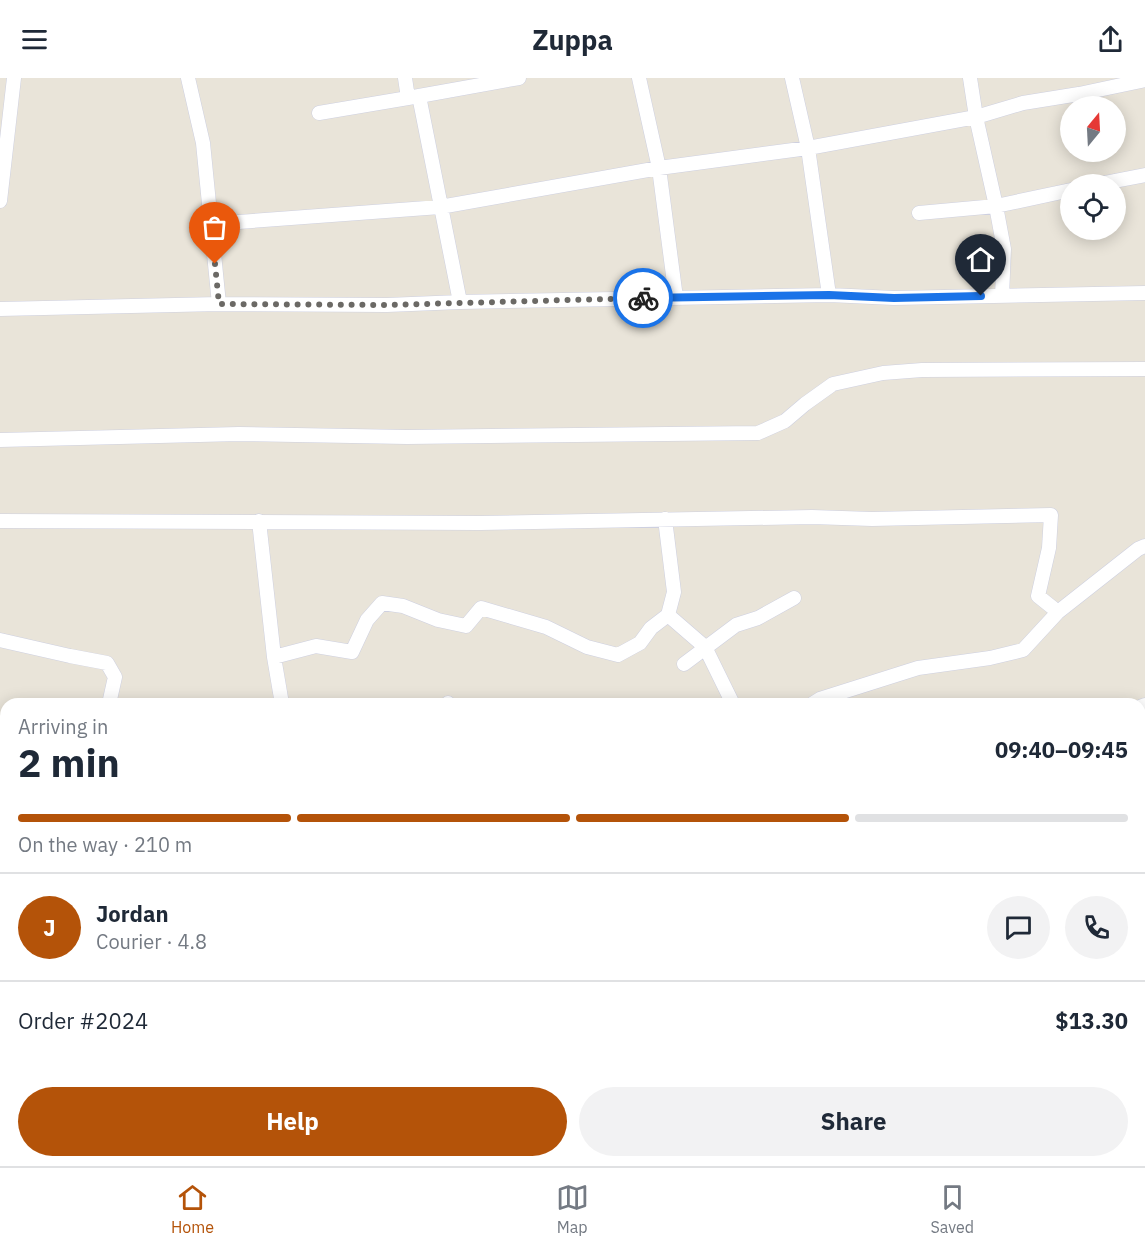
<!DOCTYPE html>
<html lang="en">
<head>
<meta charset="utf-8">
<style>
	body { margin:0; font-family:"IBM Plex Sans",sans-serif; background:#f2f2f3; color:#1f2937; height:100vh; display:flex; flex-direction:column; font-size:22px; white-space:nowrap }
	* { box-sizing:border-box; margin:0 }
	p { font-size:20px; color:#747a83 }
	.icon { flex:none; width:33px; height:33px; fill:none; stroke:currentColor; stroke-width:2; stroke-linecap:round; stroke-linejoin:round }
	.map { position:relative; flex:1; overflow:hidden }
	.details { position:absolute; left:0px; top:620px; width:1146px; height:470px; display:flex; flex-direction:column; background:#fff; border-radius:18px 18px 0 0; box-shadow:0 3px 15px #0003 }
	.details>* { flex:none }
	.needle { width:39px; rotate:18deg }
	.fabs { position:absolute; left:1060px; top:18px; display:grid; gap:12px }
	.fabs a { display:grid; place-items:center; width:66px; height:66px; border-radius:50%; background:#fff; box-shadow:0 3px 15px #0003; font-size:30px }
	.pin { position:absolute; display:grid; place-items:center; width:51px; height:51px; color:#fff; margin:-62px -26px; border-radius:50% 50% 50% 0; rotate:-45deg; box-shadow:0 0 6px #0007 }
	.pin .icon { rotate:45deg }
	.courier { position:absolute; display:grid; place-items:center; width:60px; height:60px; margin:-30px; border:4px solid #1a73e8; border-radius:50%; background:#fff; color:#222; box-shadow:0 2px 8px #0007 }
	.head em { font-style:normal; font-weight:800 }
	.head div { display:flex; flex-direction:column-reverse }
	.head { display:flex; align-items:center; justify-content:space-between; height:102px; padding:0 18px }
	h1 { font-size:39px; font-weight:800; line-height:45px }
	.bar { display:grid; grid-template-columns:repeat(4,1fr); gap:9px 6px; align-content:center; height:72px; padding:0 18px }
	.bar i { height:8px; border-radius:4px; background:#e0e1e3 }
	.bar .active { background:#b45309 }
	.bar p { grid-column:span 4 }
	.line { display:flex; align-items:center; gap:15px; padding:0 18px; border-top:2px solid #e0e1e3 }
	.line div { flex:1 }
	.round { display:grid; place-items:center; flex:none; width:63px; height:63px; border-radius:32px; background:#f2f2f3 }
	.action { display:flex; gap:12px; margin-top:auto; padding:12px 18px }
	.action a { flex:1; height:69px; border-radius:36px; background:#b45309; color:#fff; font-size:24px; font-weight:800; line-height:69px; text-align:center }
	.action a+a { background:#f2f2f3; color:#1f2937 }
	header { display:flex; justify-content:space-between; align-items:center; height:78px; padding:0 18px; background:#fff; font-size:27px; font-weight:800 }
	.dock { display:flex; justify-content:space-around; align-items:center; height:84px; border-top:2px solid #e0e1e3; background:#fff; font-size:16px; color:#747a83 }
	.dock a { display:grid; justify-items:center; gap:3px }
	.dock .active { color:#b45309 }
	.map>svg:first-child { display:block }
</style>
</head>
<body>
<header><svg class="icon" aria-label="menu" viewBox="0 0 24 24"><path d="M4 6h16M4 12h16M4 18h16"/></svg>Zuppa<svg class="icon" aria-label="share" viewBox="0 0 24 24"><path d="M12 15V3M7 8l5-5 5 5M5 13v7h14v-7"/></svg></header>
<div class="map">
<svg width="1145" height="1088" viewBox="0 0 1145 1088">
	<rect width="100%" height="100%" fill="#e9e4d9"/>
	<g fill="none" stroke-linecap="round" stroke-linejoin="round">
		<defs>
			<path id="minor" d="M188 0 203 65 219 226
				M639 0 659 90 676 220
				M792 0 808 70 829 217
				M970 0 976 39 996 128 1071 112
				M419 18 519 0
				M408 20 419 18 460 224
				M319 35 408 20 405 0
				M1099 106 1145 97
				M0 123 14 0
				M919 135 996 128 1004 171 1002 218
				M211 146 440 129 659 90 808 70 976 39 1023 25 1079 16 1145 2
				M0 231 219 226 387 227 460 224 829 217 894 220 1145 215
				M0 362 239 356 407 359 758 355 785 343 805 326 833 306 883 295 922 292 1145 291
				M665 441 674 514 668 537 705 569 733 626
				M0 443 480 445 812 439 872 441 1051 437 1049 470 1038 518 1058 534
				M259 443 274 579 282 626
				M0 562 70 578 107 585 115 599 109 626
				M274 579 316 568 352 574 367 542 382 525 403 528 438 542 466 548 481 530 546 549 587 569 618 577 640 565 651 550 668 537
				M684 586 736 547 758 540 794 520
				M448 626V625
				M812 626 820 621 918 590 990 580 1023 572 1058 534 1138 471 1145 468
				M1140 629 1145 627
				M0 665 6 666
				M0 893 6 892
				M1140 1008H1145
				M0 1034H6
				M192 1083V1088
				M490 1083 496 1088
				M975 1083V1088
				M361 1088 365 1083
				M719 1088V1083
				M871 1088 873 1083
				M1078 1088 1079 1083"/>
		</defs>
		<!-- minor casing -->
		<use href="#minor" stroke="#ced0e0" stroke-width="15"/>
		<!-- minor -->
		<use href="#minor" stroke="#fff" stroke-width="14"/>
	</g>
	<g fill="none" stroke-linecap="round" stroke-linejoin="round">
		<!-- done -->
		<path stroke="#6b6965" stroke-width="6" stroke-dasharray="0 10.8" d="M215 186 219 226 387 227 643 220"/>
		<!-- route -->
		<path stroke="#1a73e8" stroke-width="8" d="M643 220 829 217 894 220 981 218"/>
	</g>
</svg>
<div class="fabs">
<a><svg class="needle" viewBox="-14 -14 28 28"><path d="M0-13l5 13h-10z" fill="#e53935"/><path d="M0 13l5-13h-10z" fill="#747a83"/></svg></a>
<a><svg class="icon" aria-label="locate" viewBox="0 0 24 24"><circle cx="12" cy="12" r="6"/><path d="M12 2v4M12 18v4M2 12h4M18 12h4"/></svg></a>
</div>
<div class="pin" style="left:215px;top:186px;background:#ea580c"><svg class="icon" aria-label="bag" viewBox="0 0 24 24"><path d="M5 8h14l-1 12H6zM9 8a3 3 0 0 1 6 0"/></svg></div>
<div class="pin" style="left:981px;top:218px;background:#1f2937"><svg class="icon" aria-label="home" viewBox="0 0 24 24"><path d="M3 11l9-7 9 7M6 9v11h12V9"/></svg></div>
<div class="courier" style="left:643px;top:220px"><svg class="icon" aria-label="bike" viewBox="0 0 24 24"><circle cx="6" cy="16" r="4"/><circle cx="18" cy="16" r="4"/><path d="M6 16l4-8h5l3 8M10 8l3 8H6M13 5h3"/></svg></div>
<section class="details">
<div class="head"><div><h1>2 min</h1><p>Arriving in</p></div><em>09:40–09:45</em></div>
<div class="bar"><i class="active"></i><i class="active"></i><i class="active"></i><i></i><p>On the way · 210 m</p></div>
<div class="line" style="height:108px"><b class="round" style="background:#b45309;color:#fff">J</b><div><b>Jordan</b><p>Courier · 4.8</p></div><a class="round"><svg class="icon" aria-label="chat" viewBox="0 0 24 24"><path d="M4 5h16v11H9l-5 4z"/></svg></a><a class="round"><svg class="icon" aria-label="phone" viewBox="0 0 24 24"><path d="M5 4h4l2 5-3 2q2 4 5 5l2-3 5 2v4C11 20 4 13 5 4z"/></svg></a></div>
<div class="line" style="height:78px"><div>Order #2024</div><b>$13.30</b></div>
<div class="action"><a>Help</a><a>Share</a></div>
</section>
</div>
<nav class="dock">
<a class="active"><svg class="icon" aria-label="home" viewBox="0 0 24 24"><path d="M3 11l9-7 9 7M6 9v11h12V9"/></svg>Home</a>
<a><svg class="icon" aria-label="map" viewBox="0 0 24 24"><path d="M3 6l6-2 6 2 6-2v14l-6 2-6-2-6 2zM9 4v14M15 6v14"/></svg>Map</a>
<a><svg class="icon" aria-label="saved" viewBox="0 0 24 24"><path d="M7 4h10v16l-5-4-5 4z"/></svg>Saved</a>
</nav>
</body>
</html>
